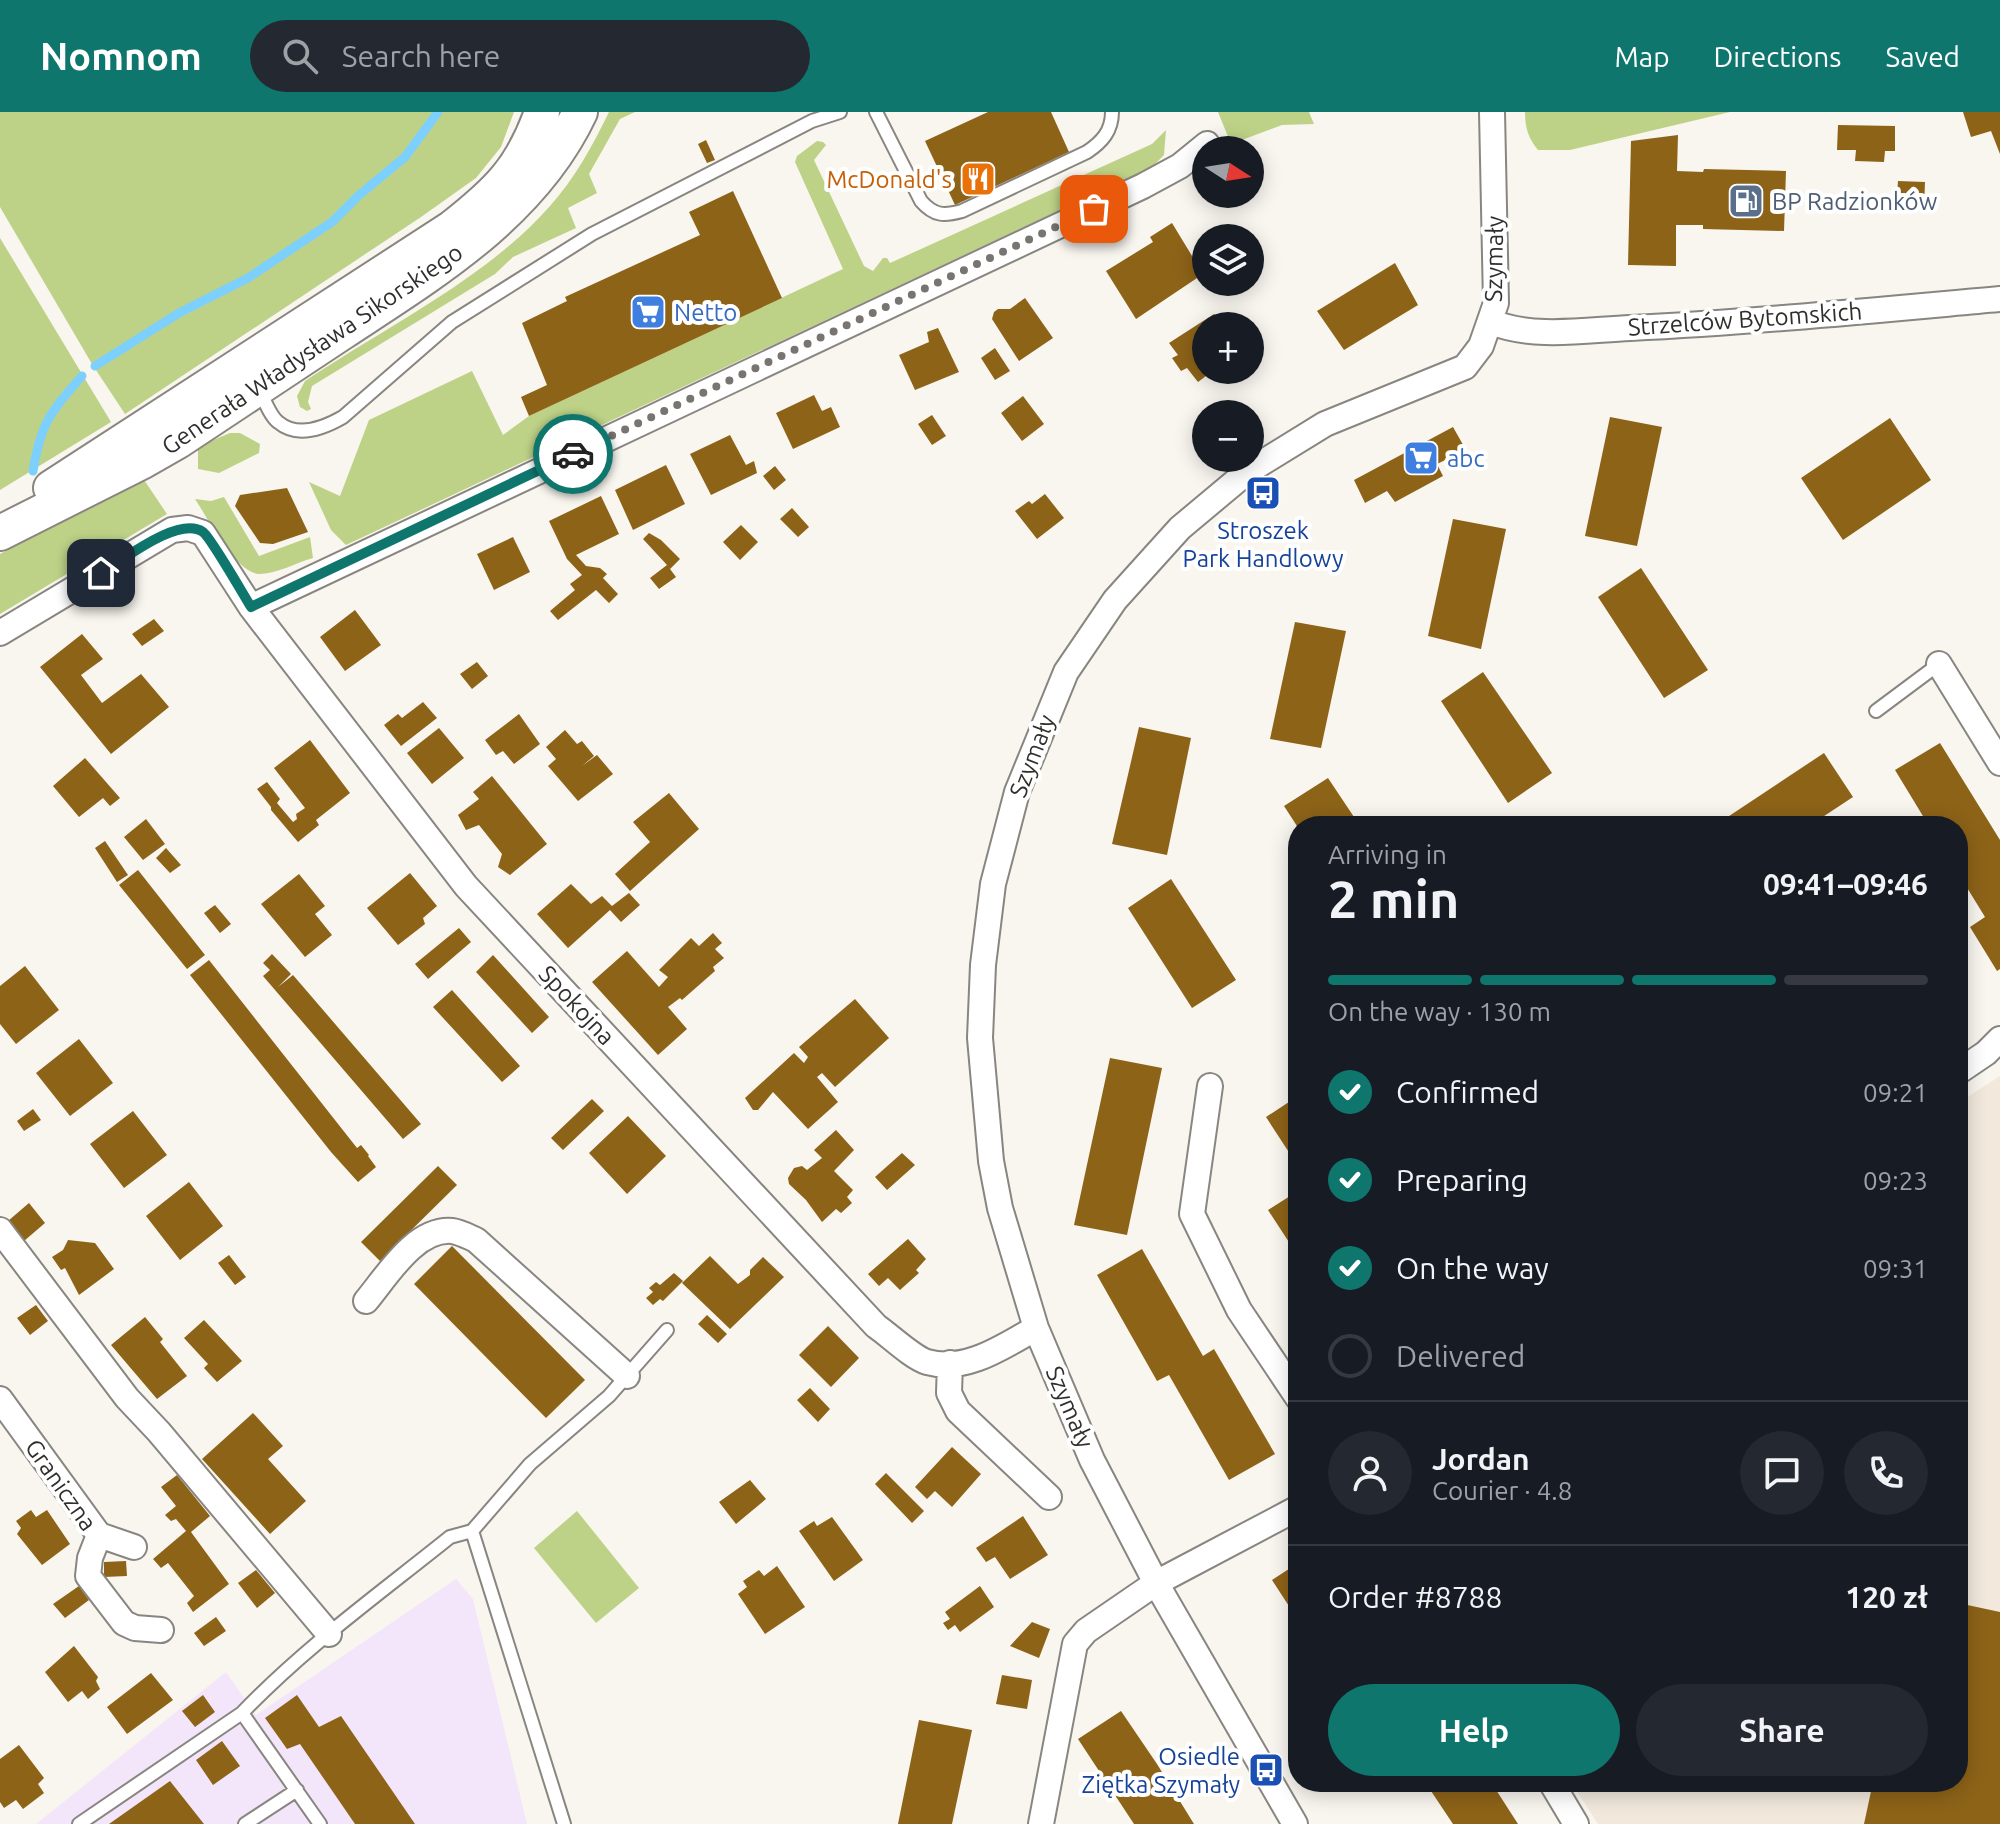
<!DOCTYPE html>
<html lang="en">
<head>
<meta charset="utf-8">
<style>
	body { margin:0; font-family:Ubuntu,sans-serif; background:#242831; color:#f1f3f6; height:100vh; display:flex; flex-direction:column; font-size:30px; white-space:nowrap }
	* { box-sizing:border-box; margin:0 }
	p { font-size:26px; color:#9ea1a6 }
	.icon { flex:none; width:44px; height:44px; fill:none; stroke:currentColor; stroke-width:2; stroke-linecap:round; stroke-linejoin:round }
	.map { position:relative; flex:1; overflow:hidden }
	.sheet { position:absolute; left:1288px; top:704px; width:680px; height:976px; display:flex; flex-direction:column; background:#171b24; border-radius:32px; box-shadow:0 4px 20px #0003 }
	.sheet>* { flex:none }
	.needle { width:52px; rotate:102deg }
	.tools { position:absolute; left:1192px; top:24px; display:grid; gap:16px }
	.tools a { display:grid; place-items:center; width:72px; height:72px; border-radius:50%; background:#171b24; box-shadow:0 4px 20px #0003; font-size:40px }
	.pin { position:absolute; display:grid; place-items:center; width:68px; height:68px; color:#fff; margin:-34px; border-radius:16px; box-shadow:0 4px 12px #0006 }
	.courier { position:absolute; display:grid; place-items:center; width:80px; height:80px; margin:-40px; border:6px solid #0f766e; border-radius:50%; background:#fff; color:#222; box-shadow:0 2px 10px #0007 }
	.overview em { font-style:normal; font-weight:600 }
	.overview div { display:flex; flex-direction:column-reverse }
	.overview { display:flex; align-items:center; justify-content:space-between; height:136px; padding:0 40px }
	h1 { font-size:52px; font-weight:600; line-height:60px }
	.bar { display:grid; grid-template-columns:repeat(4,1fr); gap:12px 8px; align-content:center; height:96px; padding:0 40px }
	.bar i { height:10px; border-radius:6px; background:#363941 }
	.bar .on { background:#0f766e }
	.bar p { grid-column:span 4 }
	.line { display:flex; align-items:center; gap:20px; padding:0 40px; border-top:2px solid #363941 }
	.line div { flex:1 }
	.round { display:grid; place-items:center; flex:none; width:84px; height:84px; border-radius:42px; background:#242831 }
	ol { padding:0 40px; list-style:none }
	li { display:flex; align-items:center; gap:24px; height:88px }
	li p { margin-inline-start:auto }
	li .icon { padding:8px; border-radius:50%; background:#0f766e; color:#fff; stroke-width:4 }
	li:last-child { color:#9ea1a6 }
	li i { width:44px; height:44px; border:4px solid #363941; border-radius:50% }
	.cta { display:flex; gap:16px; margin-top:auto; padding:16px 40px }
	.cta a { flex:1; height:92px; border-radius:48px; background:#0f766e; color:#fff; font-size:32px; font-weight:600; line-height:92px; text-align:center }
	.cta a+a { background:#242831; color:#f1f3f6 }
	header { display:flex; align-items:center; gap:48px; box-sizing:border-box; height:112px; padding:0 40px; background:#0f766e; color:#fff }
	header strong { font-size:38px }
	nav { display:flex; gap:44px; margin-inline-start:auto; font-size:28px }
	.search { width:560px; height:72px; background:#242831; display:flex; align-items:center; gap:20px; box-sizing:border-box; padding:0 28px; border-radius:44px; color:#9ea1a6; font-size:30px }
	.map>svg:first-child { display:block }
</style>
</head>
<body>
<header>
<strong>Nomnom</strong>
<div class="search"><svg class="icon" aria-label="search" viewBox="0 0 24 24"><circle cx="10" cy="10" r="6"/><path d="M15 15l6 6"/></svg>Search here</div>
<nav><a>Map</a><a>Directions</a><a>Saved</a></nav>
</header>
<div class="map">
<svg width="2000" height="1712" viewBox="0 0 2000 1712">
	<rect width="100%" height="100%" fill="#f9f5ef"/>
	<!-- built -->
	<path fill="#f2e9dc" d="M2000 964V1712H1598L1571 1670H1958V991Z"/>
	<!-- industrial -->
	<path fill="#f3e6fa" d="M456 1467 473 1487 527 1712H36L226 1560 256 1603Z"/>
	<!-- green -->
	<path fill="#bed287" d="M514 0 501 35 476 66 421 105 125 302 92 252 0 95V0Z
		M609 0H635L620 7 589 62 597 81 568 96 576 116 513 145 495 162 312 274 308 290 311 297 307 299 300 295 297 284 305 269C384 216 487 166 550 94 575 66 593 33 609 0Z
		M1218 0H1309L1314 12 1282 13 1231 32Z
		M1525 0H1730L1570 38H1538C1528 26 1525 15 1525 0Z
		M1166 18 1164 43 1152 55 346 433 331 418 309 370 340 384 369 308 472 259 503 323 529 304 843 157 795 50 797 44 817 29 823 30 826 33 814 48 864 154 873 159 883 146H887L890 151 910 142 1152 32Z
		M0 126 111 310 0 378Z
		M230 321H240L260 332 259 341 219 361 198 357V338L211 329Z
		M140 362 167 402 0 502V442Z
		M224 385 259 444 310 425 313 446C296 451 276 462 259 462 236 461 207 405 195 387L211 389Z
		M577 1399 639 1476 596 1511 534 1436Z"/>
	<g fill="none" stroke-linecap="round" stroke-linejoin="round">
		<!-- stream -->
		<path stroke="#7dd0fc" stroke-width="9" d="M95 254 179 201 248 166 332 110 358 84 405 45 438 0
			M33 359C41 310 50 301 82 264"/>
	</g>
	<!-- building -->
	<path fill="#8d6318" d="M988 0H1051L1069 40 955 93 925 29Z
		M1963 0H2000V42L1991 19 1971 25Z
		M1838 13 1895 14V39H1885L1884 50 1855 49 1856 38H1837Z
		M1678 23 1677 59 1703 60 1704 57 1786 59 1784 119 1703 117V113H1676V154L1628 153 1631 29Z
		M706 28 715 48 707 51 698 32Z
		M1898 69 1925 70 1924 97 1896 96Z
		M733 79 782 186 529 304 521 285 547 273 522 211 567 189 565 185 700 123 689 100Z
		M1172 111 1203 162 1136 207 1106 159 1153 130 1150 125Z
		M1395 151 1418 193 1344 238 1317 199Z
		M1025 186 1053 226 1019 249 992 207 994 200 998 197H1010Z
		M1214 202 1223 214H1206V258H1214L1198 270 1187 256 1181 259 1172 246 1178 243 1169 231Z
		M938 216 959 260 915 278 899 243 929 230 927 220Z
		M995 236 1010 259 995 268 981 246Z
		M814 283 822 299 831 295 840 315 793 337 776 301Z
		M1023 284 1044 312 1022 329 1001 301Z
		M932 303 946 324 932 333 918 312Z
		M1610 305 1662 315 1637 434 1585 424Z
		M1890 306 1931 368 1843 428 1801 366Z
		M1453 315 1466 338 1437 352 1443 364 1395 390 1387 379 1365 391 1354 368Z
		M730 323 746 353 754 349 757 361 711 383 690 342Z
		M666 353 685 392 633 418 615 378Z
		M775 354 786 368 774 378 763 364Z
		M287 376 308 420 273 432 260 431 235 394 240 383Z
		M1045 382 1064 406 1037 427 1015 399 1029 389 1032 392Z
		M601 384 619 422 576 443 586 454 600 456 607 462 603 466 618 482 609 491 596 478 558 508 550 499 575 478 570 472 582 463 567 447 549 409Z
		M792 396 809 415 798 425 780 407Z
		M1453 407 1506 417 1481 537 1428 524Z
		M741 413 758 430 740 448 723 430Z
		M649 421 661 428 680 447 670 457 676 465 659 477 650 466 667 453 643 427Z
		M513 425 530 460 494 478 477 442Z
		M1641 456 1708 558 1664 586 1598 485Z
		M355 498 381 533 345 559 320 525Z
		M154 507 164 519 142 534 132 522Z
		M1295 510 1346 519 1321 636 1270 627Z
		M82 522 103 547 81 563 102 591 141 562 169 595 111 642 40 555Z
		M477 550 488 564 472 577 460 562Z
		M1483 560 1552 661 1508 691 1441 589Z
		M423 590 437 606 401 634 384 613 398 602 402 606Z
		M519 602 540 632 514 652 503 639 496 643 485 628Z
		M1139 615 1191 626 1167 743 1112 732Z
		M439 616 464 646 432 672 407 641Z
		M565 618 577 632 582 629 594 644 582 654 597 643 613 662 578 689 548 654 556 647 546 635Z
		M310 628 350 681 316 708 319 713 298 730 271 698V695L257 677 267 670 280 687 277 691 293 710 297 707 296 702 305 696 274 656Z
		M1940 631 2000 728V857L1997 859 1970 815 1985 805 1958 761V714H1929L1895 658Z
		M1824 641 1853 685 1809 714H1714Z
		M85 646 120 686 110 694 103 686 79 705 53 674Z
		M492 664 547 732 510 763 498 755 502 742 479 713 466 718 458 703 479 687 473 680Z
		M1328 666 1360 714H1297L1284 694Z
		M669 681 699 717 630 779 615 762 650 730 633 710Z
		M146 707 165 732 143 748 124 725Z
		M105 729 128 763 117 770 95 736Z
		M166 736 181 753 170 761 156 746Z
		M138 758 205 843 187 857 119 773Z
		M410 761 437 794 423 806 425 812 398 833 367 796Z
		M299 762 325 794 315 802 332 823 305 845 261 792Z
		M1171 767 1236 868 1192 896 1128 796Z
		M571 772 591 792 602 784 612 794 629 781 640 793 621 810 610 798 568 836 537 802Z
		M215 793 231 812 220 821 204 801Z
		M459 816 471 830 428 867 415 852Z
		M713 821 722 831 715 837 724 846 713 855 715 859 682 888 680 886 668 895 687 917 658 943 592 870 627 839 659 875 668 865 659 858 691 826 699 834Z
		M272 842 291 862 278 875 293 863 421 1012 403 1027 263 864 270 858 263 851Z
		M493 843 549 905 532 921 476 860Z
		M209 848 357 1036 361 1033 369 1043 368 1044 376 1055 358 1070 331 1040 190 863Z
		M25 854 59 898 16 932 0 912V874Z
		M452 878 520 954 502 970 433 895Z
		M855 887 889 926 835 975 822 961 817 965 838 990 808 1017 773 980 758 998H753L745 986 794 941 804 951 808 945 799 935Z
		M79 927 113 971 70 1004 36 961Z
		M1110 946 1162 956 1127 1123 1074 1113Z
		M1298 984V1046L1294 1048 1266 1005Z
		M592 987 604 999 563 1038 551 1026Z
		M33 997 41 1008 24 1019 17 1009Z
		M133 999 167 1043 124 1076 90 1032Z
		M628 1004 666 1044 627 1082 589 1041Z
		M836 1018 854 1038 834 1059 853 1078 847 1085 852 1091 841 1101 836 1097 822 1110 806 1088 789 1072 788 1066 794 1056 802 1054 807 1058 822 1046 814 1038Z
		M902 1041 915 1053 887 1078 875 1065Z
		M438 1054 457 1073 380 1149 361 1130Z
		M189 1070 223 1114 180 1148 146 1104Z
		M1298 1079V1144L1268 1098Z
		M29 1091 45 1111 24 1129 8 1109Z
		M908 1127 926 1147 916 1158 919 1161 900 1178 888 1166 879 1174 868 1162Z
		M68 1128 95 1131 114 1157 79 1183 65 1156 61 1158 52 1145 63 1138Z
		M452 1134 585 1268 546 1306 414 1172Z
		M1142 1137 1203 1244 1214 1237 1275 1342 1229 1368 1169 1263 1157 1269 1097 1163Z
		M229 1143 246 1165 235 1173 218 1151Z
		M710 1144 738 1172 750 1163V1158L763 1145 784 1165 730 1217 682 1171Z
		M674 1161 683 1169 663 1189 660 1187 653 1193 646 1186 653 1180 649 1176 656 1170 660 1173Z
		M36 1193 48 1209 30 1223 17 1206Z
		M707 1203 727 1222 718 1231 698 1212Z
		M145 1205 163 1227 160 1230 187 1264 157 1287 111 1233Z
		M204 1208 242 1249 217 1270 204 1256 208 1252 184 1226Z
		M828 1214 859 1246 831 1275 799 1243Z
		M810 1276 830 1297 818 1310 797 1288Z
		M253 1301 283 1334 268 1347 306 1389 270 1422 202 1347Z
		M952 1335 981 1362 952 1395 935 1379 927 1387 915 1375Z
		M886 1361 924 1399 912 1411 875 1372Z
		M177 1363 210 1404 191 1420 229 1472 193 1500 187 1491 194 1484 168 1451 161 1456 153 1447 186 1419 176 1407 171 1409 165 1403 176 1394 161 1375Z
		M750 1368 766 1387 736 1412 719 1390Z
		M31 1398 36 1405 47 1398 70 1432 42 1453 17 1422 21 1416 16 1409Z
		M1023 1404 1048 1443 1010 1467 995 1445 986 1450 976 1436Z
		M832 1405 863 1448 834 1469 799 1419 814 1409 817 1414Z
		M126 1449 127 1464 104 1465V1450Z
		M1298 1451V1508L1272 1468Z
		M777 1454 805 1495 765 1522 738 1482 747 1475 743 1469 759 1458 764 1464Z
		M256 1458 275 1481 257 1496 238 1471Z
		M79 1474 89 1488 65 1506 53 1492Z
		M980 1474 994 1495 960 1520 955 1513 948 1518 943 1511 950 1507 945 1500Z
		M1958 1491 2000 1500V1712H1864L1873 1670H1958Z
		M216 1505 226 1519 204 1534 194 1521Z
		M1032 1510 1050 1517 1039 1546 1010 1534Z
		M74 1534 98 1565 96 1569 100 1577 88 1587 82 1579 68 1590 45 1560Z
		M151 1561 173 1588 127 1622 107 1595Z
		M1002 1563 1032 1568 1027 1597 996 1592Z
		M203 1583 215 1600 195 1615 182 1599Z
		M297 1583 319 1615 341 1604 415 1712H355L300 1632 287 1637 265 1606Z
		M1121 1599 1157 1652 1194 1712H1134L1078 1627Z
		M919 1608 972 1618 952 1712H898Z
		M222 1629 240 1654 213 1673 196 1648Z
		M19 1633 44 1666 38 1672 44 1681 23 1697 16 1688 4 1696 0 1690V1647Z
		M170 1669 204 1712H109Z
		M1425 1670H1491L1518 1712H1453Z"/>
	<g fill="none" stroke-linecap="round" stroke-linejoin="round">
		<defs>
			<path id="lane" d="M876 0 921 89C934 104 944 104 962 99L1087 40C1102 30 1112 19 1112 0
				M259 277C264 287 270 304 278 310 298 327 324 316 343 305L452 210 592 122 812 9 840 0
				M1876 599 1939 552
				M472 1419 530 1352 609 1284 667 1218
				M79 1712 242 1601
				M245 1712 297 1678
				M320 1712 242 1601C304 1536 379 1482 450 1425L472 1419 564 1712"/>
			<path id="street" d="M1491 210C1534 227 1585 218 1630 216 1754 210 1877 198 2000 187
				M251 495 1143 74 1180 54 1207 32
				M0 521 172 418 188 416 203 421 251 495 466 774 876 1214C889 1223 913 1246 927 1250 966 1261 1004 1234 1036 1216
				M1939 552 2000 651
				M1958 960 1986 941 2000 927
				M1210 974 1192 1102 1239 1198 1298 1286
				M0 1118 127 1286 159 1320 329 1522
				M366 1189C387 1164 415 1116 452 1119 460 1120 469 1125 476 1128L627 1264
				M950 1251 949 1281 958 1299 1049 1385
				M0 1287 99 1423 90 1446 88 1464 124 1511 135 1516 161 1518
				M99 1423 134 1435
				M1551 1670 1576 1712
				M1041 1712 1075 1532 1086 1519 1156 1471 1298 1396
				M1295 1712 1156 1471 1092 1348 1036 1216 1000 1096 991 1049 980 926 983 853 993 772 1017 680 1066 560 1115 488 1180 416 1247 360 1325 312 1465 255 1481 234 1496 191 1492 0"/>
			<path id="secondary" d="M51 376 452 116C498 80 522 57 542 0
				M0 421 143 349 178 329C232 293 287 257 341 221 432 161 532 102 580 0"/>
		</defs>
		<!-- lane casing -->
		<use href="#lane" stroke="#898580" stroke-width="16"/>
		<!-- street casing -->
		<use href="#street" stroke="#898580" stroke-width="28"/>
		<!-- secondary casing -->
		<use href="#secondary" stroke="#898580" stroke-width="38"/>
		<!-- lane -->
		<use href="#lane" stroke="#fff" stroke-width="12"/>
		<!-- street -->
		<use href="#street" stroke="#fff" stroke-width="24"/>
		<!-- secondary -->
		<use href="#secondary" stroke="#fff" stroke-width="34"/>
	</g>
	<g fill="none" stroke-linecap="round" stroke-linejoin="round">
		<!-- done -->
		<path stroke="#777471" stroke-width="8" stroke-dasharray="0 14.4" d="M573 342 1094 97"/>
		<!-- route -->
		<path stroke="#0f766e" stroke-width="10" d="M101 461C123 448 179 403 203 420 211 426 243 482 251 495L573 342"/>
	</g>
	<!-- icons -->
	<defs>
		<symbol id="restaurant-square" viewBox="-11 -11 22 22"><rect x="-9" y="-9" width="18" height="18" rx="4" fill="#e8710a" stroke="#fff"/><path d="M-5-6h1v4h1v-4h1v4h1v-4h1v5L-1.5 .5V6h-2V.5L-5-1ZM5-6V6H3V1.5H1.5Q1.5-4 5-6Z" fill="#fff"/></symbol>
		<symbol id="fuel-square" viewBox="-11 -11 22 22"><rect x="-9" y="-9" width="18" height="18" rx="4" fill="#5c6f8a" stroke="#fff"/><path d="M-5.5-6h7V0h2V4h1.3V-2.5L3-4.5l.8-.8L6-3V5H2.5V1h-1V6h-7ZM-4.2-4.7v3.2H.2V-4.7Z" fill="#fff"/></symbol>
		<symbol id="supermarket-square" viewBox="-11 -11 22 22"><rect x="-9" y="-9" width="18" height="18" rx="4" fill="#3f7fe0" stroke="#fff"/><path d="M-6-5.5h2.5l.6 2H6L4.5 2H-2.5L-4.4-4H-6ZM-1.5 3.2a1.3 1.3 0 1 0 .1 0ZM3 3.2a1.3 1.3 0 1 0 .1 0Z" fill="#fff"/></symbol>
		<symbol id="bus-square" viewBox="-11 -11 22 22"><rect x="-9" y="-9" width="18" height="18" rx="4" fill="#1a4fb4" stroke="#fff"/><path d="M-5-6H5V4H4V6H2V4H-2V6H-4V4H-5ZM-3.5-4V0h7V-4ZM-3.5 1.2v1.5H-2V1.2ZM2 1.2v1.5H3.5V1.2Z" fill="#fff"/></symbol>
	</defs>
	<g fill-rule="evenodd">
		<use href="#restaurant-square" x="958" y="47" width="40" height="40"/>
		<use href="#fuel-square" x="1726" y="69" width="40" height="40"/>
		<use href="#supermarket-square" x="628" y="180" width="40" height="40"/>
		<use href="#supermarket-square" x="1401" y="326" width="40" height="40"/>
		<use href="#bus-square" x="1243" y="361" width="40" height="40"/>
		<use href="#bus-square" x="1246" y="1638" width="40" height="40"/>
	</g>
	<g text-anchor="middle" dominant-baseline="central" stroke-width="8" stroke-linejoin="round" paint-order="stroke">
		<!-- food labels -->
		<g font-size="24" fill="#c56008" stroke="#fff" text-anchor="end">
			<text x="952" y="67">McDonald's</text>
		</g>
		<!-- service labels -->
		<g font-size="24" fill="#4e5e75" stroke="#fff" text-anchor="start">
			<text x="1772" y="89">BP Radzionków</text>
		</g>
		<!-- street labels -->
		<g font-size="24" fill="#312f2d" stroke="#fff">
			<text transform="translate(1494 147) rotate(-89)">Szymały</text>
			<text transform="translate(1745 207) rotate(-4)">Strzelców Bytomskich</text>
			<text transform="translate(312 237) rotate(-34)">Generała Władysława Sikorskiego</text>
			<text transform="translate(1032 644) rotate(-69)">Szymały</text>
			<text transform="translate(577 893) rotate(47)">Spokojna</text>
			<text transform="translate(1070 1295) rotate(67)">Szymały</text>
			<text transform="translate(61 1373) rotate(55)">Graniczna</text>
		</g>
		<!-- shop labels -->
		<g font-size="24" fill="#366cbe" stroke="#fff" text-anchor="start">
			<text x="674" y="200">Netto</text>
			<text x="1447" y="346">abc</text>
		</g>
		<!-- transit labels -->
		<g font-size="24" fill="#164399" stroke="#fff">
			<text x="1263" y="418">Stroszek<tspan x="1263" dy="28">Park Handlowy</tspan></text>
			<text x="1240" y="1644" text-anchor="end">Osiedle<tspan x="1240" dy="28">Ziętka Szymały</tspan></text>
		</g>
	</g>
</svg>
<div class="tools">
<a><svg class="needle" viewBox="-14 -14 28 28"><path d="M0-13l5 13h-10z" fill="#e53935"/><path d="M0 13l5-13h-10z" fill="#9ea1a6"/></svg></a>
<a><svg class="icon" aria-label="layers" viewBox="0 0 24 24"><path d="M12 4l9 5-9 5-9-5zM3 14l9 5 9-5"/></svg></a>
<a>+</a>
<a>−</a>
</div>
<div class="pin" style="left:1094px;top:97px;background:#ea580c"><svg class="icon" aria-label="bag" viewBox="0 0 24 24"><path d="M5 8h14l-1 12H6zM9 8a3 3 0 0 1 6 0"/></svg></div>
<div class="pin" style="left:101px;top:461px;background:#1f2937"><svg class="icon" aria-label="home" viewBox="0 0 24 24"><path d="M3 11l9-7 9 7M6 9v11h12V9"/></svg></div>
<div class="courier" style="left:573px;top:342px"><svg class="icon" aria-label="car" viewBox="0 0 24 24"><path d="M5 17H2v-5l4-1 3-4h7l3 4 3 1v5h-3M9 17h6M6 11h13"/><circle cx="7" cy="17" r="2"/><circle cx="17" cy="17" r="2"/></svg></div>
<section class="sheet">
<div class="overview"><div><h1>2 min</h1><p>Arriving in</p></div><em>09:41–09:46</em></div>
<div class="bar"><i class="on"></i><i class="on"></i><i class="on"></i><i></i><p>On the way · 130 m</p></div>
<ol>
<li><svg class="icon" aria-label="check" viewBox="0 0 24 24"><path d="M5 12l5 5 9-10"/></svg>Confirmed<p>09:21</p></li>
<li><svg class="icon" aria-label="check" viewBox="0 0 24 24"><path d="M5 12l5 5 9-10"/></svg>Preparing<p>09:23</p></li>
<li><svg class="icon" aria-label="check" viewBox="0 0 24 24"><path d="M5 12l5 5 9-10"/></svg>On the way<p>09:31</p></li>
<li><i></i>Delivered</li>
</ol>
<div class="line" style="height:144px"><a class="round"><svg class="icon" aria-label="person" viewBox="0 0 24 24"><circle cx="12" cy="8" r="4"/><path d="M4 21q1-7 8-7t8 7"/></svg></a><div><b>Jordan</b><p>Courier · 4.8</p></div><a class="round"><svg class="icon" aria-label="chat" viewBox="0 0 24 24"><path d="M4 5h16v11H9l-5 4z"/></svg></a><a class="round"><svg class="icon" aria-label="phone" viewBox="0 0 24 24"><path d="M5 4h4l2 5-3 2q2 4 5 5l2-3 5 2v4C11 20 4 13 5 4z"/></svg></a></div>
<div class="line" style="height:104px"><div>Order #8788</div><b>120 zł</b></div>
<div class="cta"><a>Help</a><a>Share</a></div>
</section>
</div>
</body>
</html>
